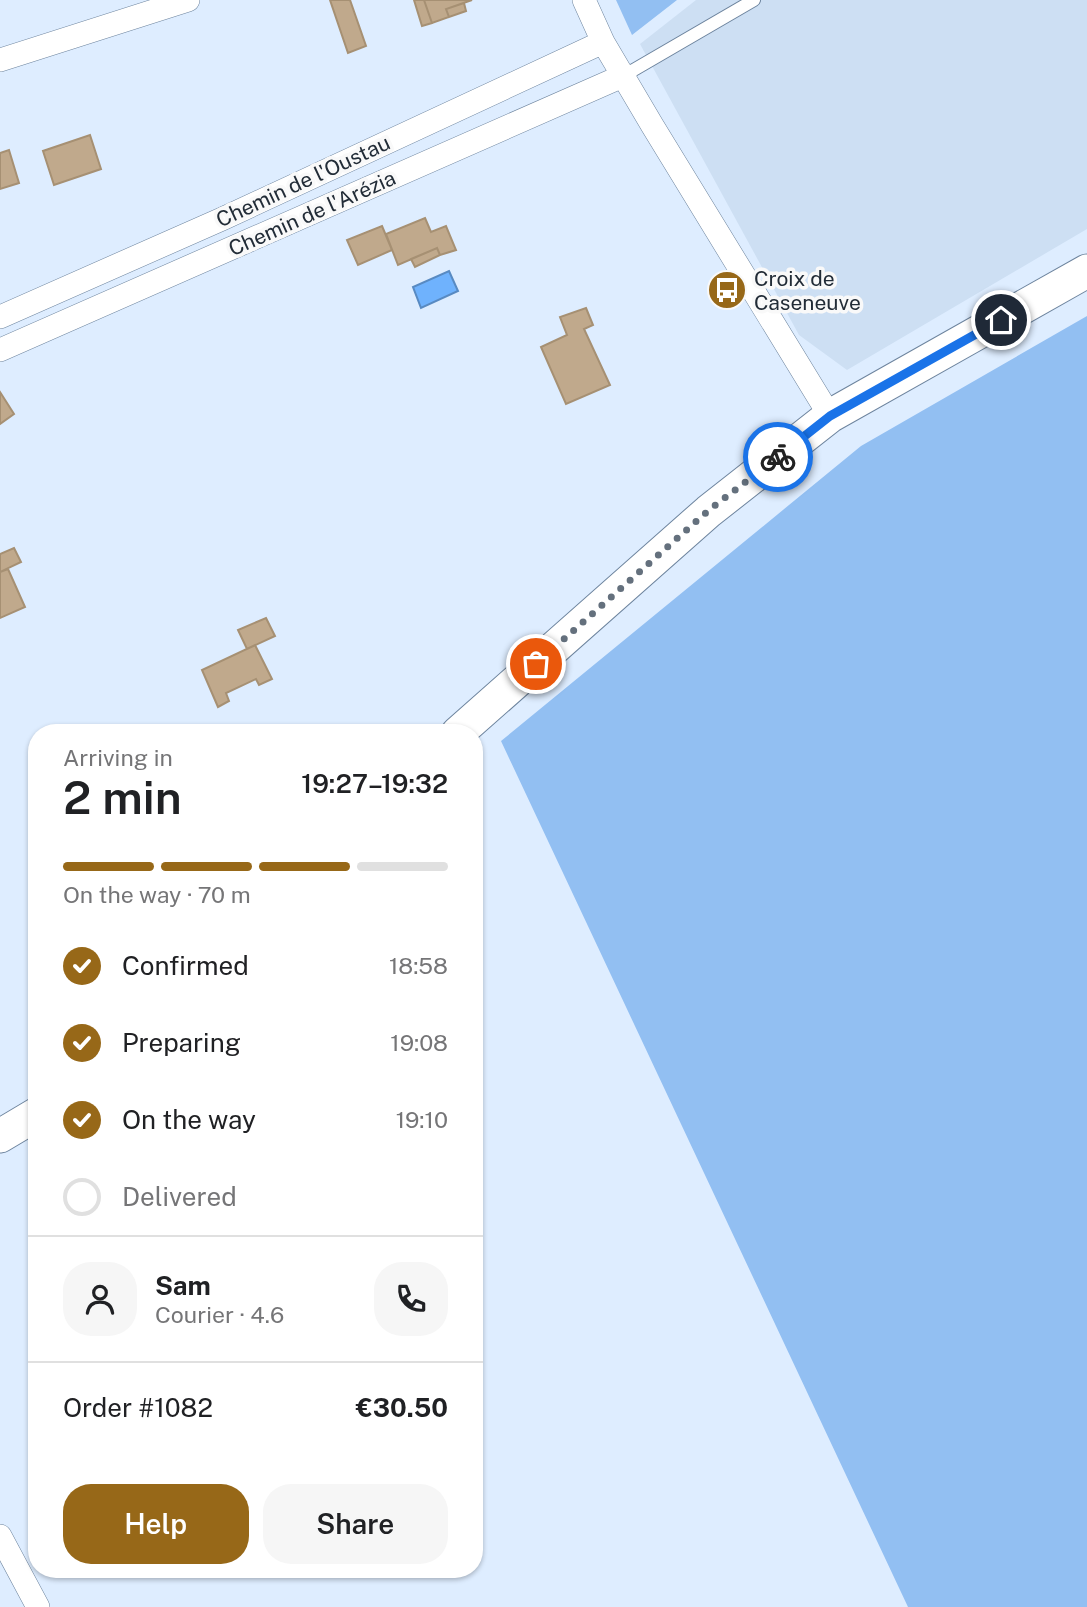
<!DOCTYPE html>
<html lang="en">
<head>
<meta charset="utf-8">
<style>
	body { margin:0; font-family:"Public Sans",sans-serif; background:#f6f6f6; color:#202124; height:100vh; display:flex; flex-direction:column; font-size:26px; white-space:nowrap }
	* { box-sizing:border-box; margin:0 }
	p { font-size:23px; color:#757577 }
	.icon { flex:none; width:38px; height:38px; fill:none; stroke:currentColor; stroke-width:2; stroke-linecap:round; stroke-linejoin:round }
	.map { position:relative; flex:1; overflow:hidden }
	.panel { position:absolute; left:28px; top:724px; width:455px; height:854px; display:flex; flex-direction:column; background:#fff; border-radius:28px; box-shadow:0 2px 5px #0004 }
	.panel>* { flex:none }
	.pin { position:absolute; display:grid; place-items:center; width:60px; height:60px; color:#fff; margin:-30px; border:4px solid #fff; border-radius:50%; box-shadow:0 2px 7px #0007 }
	.courier { position:absolute; display:grid; place-items:center; width:70px; height:70px; margin:-35px; border:5px solid #1a73e8; border-radius:50%; background:#fff; color:#222; box-shadow:0 2px 9px #0007 }
	.headline em { font-style:normal; font-weight:600 }
	.headline div { display:flex; flex-direction:column-reverse }
	.headline { display:flex; align-items:center; justify-content:space-between; height:119px; padding:0 35px }
	h1 { font-size:46px; font-weight:600; line-height:52px }
	.bar { display:grid; grid-template-columns:repeat(4,1fr); gap:10px 7px; align-content:center; height:84px; padding:0 35px }
	.bar i { height:9px; border-radius:5px; background:#e0e0e0 }
	.bar .selected { background:#976818 }
	.bar p { grid-column:span 4 }
	.line { display:flex; align-items:center; gap:18px; padding:0 35px; border-top:2px solid #e0e0e0 }
	.line div { flex:1 }
	.round { display:grid; place-items:center; flex:none; width:74px; height:74px; border-radius:28px; background:#f6f6f6 }
	ol { padding:0 35px; list-style:none }
	li { display:flex; align-items:center; gap:21px; height:77px }
	li p { margin-inline-start:auto }
	li .icon { padding:7px; border-radius:50%; background:#976818; color:#fff; stroke-width:4 }
	li:last-child { color:#757577 }
	li i { width:38px; height:38px; border:4px solid #e0e0e0; border-radius:50% }
	.action { display:flex; gap:14px; margin-top:auto; padding:14px 35px }
	.action a { flex:1; height:80px; border-radius:28px; background:#976818; color:#fff; font-size:28px; font-weight:600; line-height:80px; text-align:center }
	.action a+a { background:#f6f6f6; color:#202124 }
	.map>svg:first-child { display:block }
</style>
</head>
<body>
<div class="map">
<svg width="1087" height="1607" viewBox="0 0 1087 1607">
	<rect width="100%" height="100%" fill="#deedff"/>
	<!-- built -->
	<path fill="#cddff3" d="M696 0H1087V229L847 370 799 335 640 44Z"/>
	<!-- green -->
	<path fill="#92bff2" d="M616 0H677L632 35Z
		M1087 316V1607H908L501 741 861 446Z"/>
	<!-- water -->
	<path fill="#6fb2fd" stroke="#588ac2" stroke-width="2" d="M449 271 458 291 421 308 413 287Z"/>
	<!-- building -->
	<path fill="#c0a98c" stroke="#a69073" stroke-width="2" d="M330 0H350L366 46 348 53Z
		M414 0H424L432 23 422 26Z
		M424 0H472L446 9 449 17 432 23Z
		M464 3 466 11 449 17 446 9Z
		M90 135 101 169 54 185 43 151Z
		M9 150 19 183 0 189V153Z
		M425 218 431 232 446 226 456 250 440 255 437 248 398 265 386 234Z
		M382 226 392 250 358 265 347 240Z
		M437 248 440 255 415 267 411 259Z
		M586 308 593 325 584 329 610 385 566 404 541 347 567 335 560 317Z
		M0 392 14 414 0 424Z
		M14 548 21 562 0 572V554Z
		M8 569 25 607 0 618V572Z
		M266 618 275 636 247 649 238 630Z
		M255 645 272 679 259 685 256 679 226 693 229 701 218 707 202 670Z"/>
	<g fill="none" stroke-linecap="round" stroke-linejoin="round">
		<defs>
			<path id="lane" d="M625 75 754 0"/>
			<path id="street" d="M584 0 603 42 652 125 830 416
				M0 60 188 0
				M0 317 222 219 603 42
				M0 350 625 75
				M0 1536 38 1607"/>
			<path id="secondary" d="M458 733 709 511 830 416 1087 271
				M0 1136 37 1114"/>
		</defs>
		<!-- lane casing -->
		<use href="#lane" stroke="#6d849e" stroke-width="14"/>
		<!-- street casing -->
		<use href="#street" stroke="#6d849e" stroke-width="24"/>
		<!-- secondary casing -->
		<use href="#secondary" stroke="#6d849e" stroke-width="35"/>
		<!-- lane -->
		<use href="#lane" stroke="#fff" stroke-width="12"/>
		<!-- street -->
		<use href="#street" stroke="#fff" stroke-width="23"/>
		<!-- secondary -->
		<use href="#secondary" stroke="#fff" stroke-width="33"/>
	</g>
	<g fill="none" stroke-linecap="round" stroke-linejoin="round">
		<!-- done -->
		<path stroke="#64707d" stroke-width="7" stroke-dasharray="0 12.6" d="M536 664 709 510 778 457"/>
		<!-- route -->
		<path stroke="#1a73e8" stroke-width="9" d="M778 457 830 416 1001 320"/>
	</g>
	<!-- icons -->
	<defs>
		<symbol id="bus-disc" viewBox="-11 -11 22 22"><circle r="9.5" fill="#976818" stroke="#f9f9f9"/><path d="M-5-6H5V4H4V6H2V4H-2V6H-4V4H-5ZM-3.5-4V0h7V-4ZM-3.5 1.2v1.5H-2V1.2ZM2 1.2v1.5H3.5V1.2Z" fill="#fff"/></symbol>
	</defs>
	<g fill-rule="evenodd">
		<use href="#bus-disc" x="705" y="268" width="44" height="44"/>
	</g>
	<g text-anchor="middle" dominant-baseline="central" stroke-width="7" stroke-linejoin="round" paint-order="stroke">
		<!-- street labels -->
		<g font-size="21" fill="#222c37" stroke="#f9f9f9">
			<text transform="translate(303 181) rotate(-25)">Chemin de l'Oustau</text>
			<text transform="translate(312 213) rotate(-24)">Chemin de l'Arézia</text>
		</g>
		<!-- poi labels -->
		<g font-size="21" fill="#222c37" stroke="#f9f9f9" text-anchor="start">
			<text x="754" y="278">Croix de<tspan x="754" dy="24">Caseneuve</tspan></text>
		</g>
	</g>
</svg>
<div class="pin" style="left:536px;top:664px;background:#ea580c"><svg class="icon" aria-label="bag" viewBox="0 0 24 24"><path d="M5 8h14l-1 12H6zM9 8a3 3 0 0 1 6 0"/></svg></div>
<div class="pin" style="left:1001px;top:320px;background:#1f2937"><svg class="icon" aria-label="home" viewBox="0 0 24 24"><path d="M3 11l9-7 9 7M6 9v11h12V9"/></svg></div>
<div class="courier" style="left:778px;top:457px"><svg class="icon" aria-label="bike" viewBox="0 0 24 24"><circle cx="6" cy="16" r="4"/><circle cx="18" cy="16" r="4"/><path d="M6 16l4-8h5l3 8M10 8l3 8H6M13 5h3"/></svg></div>
<section class="panel">
<div class="headline"><div><h1>2 min</h1><p>Arriving in</p></div><em>19:27–19:32</em></div>
<div class="bar"><i class="selected"></i><i class="selected"></i><i class="selected"></i><i></i><p>On the way · 70 m</p></div>
<ol>
<li><svg class="icon" aria-label="check" viewBox="0 0 24 24"><path d="M5 12l5 5 9-10"/></svg>Confirmed<p>18:58</p></li>
<li><svg class="icon" aria-label="check" viewBox="0 0 24 24"><path d="M5 12l5 5 9-10"/></svg>Preparing<p>19:08</p></li>
<li><svg class="icon" aria-label="check" viewBox="0 0 24 24"><path d="M5 12l5 5 9-10"/></svg>On the way<p>19:10</p></li>
<li><i></i>Delivered</li>
</ol>
<div class="line" style="height:126px"><a class="round"><svg class="icon" aria-label="person" viewBox="0 0 24 24"><circle cx="12" cy="8" r="4"/><path d="M4 21q1-7 8-7t8 7"/></svg></a><div><b>Sam</b><p>Courier · 4.6</p></div><a class="round"><svg class="icon" aria-label="phone" viewBox="0 0 24 24"><path d="M5 4h4l2 5-3 2q2 4 5 5l2-3 5 2v4C11 20 4 13 5 4z"/></svg></a></div>
<div class="line" style="height:91px"><div>Order #1082</div><b>€30.50</b></div>
<div class="action"><a>Help</a><a>Share</a></div>
</section>
</div>
</body>
</html>
